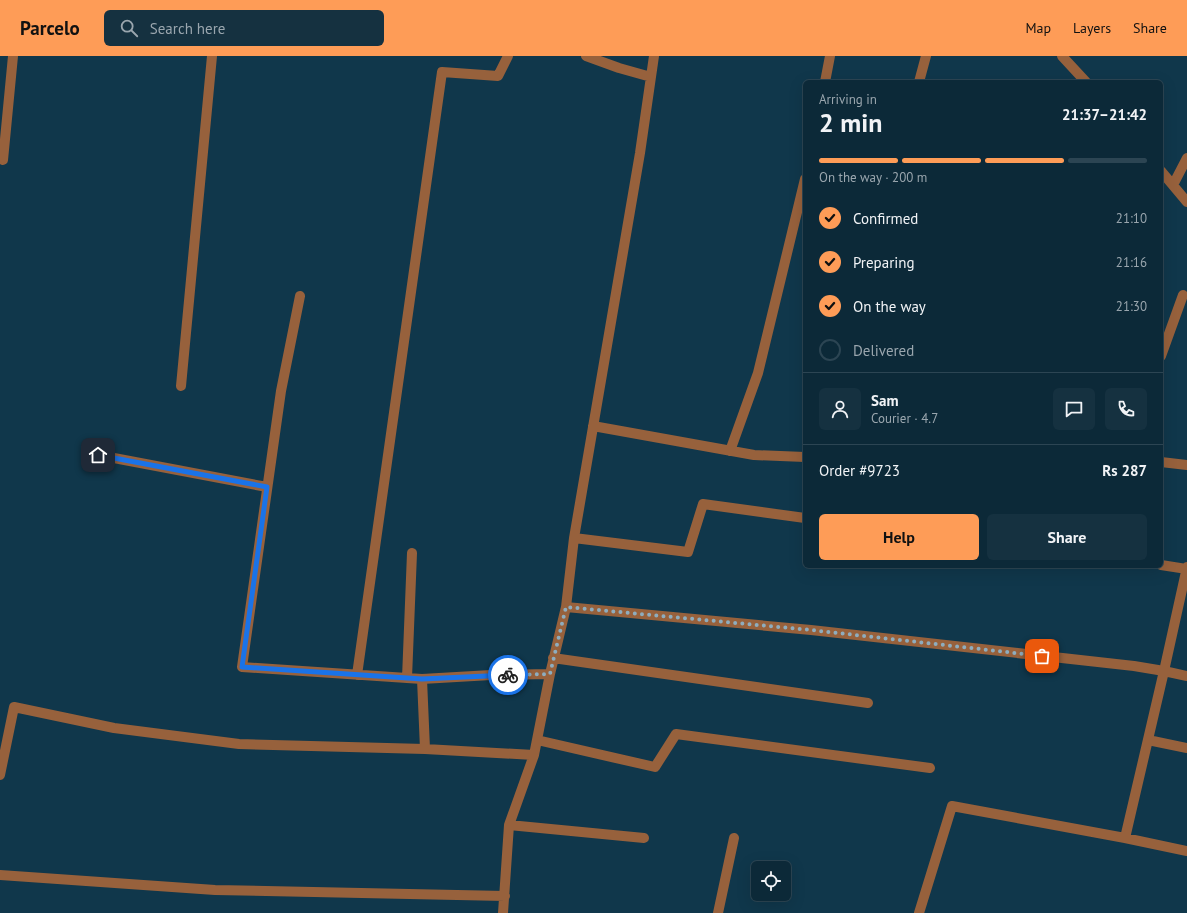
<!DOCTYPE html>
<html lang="en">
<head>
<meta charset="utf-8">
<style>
	body { margin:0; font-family:"PT Sans",sans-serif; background:#153140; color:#f1f3f6; height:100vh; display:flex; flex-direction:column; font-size:15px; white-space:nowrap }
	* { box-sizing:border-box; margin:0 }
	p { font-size:13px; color:#9aa6ae }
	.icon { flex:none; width:22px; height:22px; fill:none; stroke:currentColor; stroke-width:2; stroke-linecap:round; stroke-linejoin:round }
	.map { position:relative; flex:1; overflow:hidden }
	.sheet { position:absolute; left:803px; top:24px; width:360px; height:488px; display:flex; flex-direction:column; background:#0c2938; border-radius:6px; box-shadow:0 4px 16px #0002,0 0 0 1px #2c4553 }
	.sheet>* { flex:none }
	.tools { position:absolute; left:751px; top:805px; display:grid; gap:8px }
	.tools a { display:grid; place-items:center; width:40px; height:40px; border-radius:6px; background:#0c2938; box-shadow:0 4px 16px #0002,0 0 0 1px #2c4553; font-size:20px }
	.pin { position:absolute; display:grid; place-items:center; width:34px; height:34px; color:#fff; margin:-17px; border-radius:8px; box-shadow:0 2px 6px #0006 }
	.courier { position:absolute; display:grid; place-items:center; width:40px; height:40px; margin:-20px; border:3px solid #1a73e8; border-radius:50%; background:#fff; color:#222; box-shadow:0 1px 5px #0007 }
	.overview em { font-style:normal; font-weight:700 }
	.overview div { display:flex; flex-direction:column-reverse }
	.overview { display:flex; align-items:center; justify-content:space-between; height:68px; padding:0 16px }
	h1 { font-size:26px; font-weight:700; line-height:30px }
	.bar { display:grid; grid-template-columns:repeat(4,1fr); gap:6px 4px; align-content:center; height:48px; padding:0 16px }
	.bar i { height:5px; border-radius:3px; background:#2c4553 }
	.bar .current { background:#fe9c57 }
	.bar p { grid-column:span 4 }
	.line { display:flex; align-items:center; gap:10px; padding:0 16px; border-top:1px solid #2c4553 }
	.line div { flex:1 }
	.round { display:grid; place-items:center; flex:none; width:42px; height:42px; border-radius:6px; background:#153140 }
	ol { padding:0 16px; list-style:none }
	li { display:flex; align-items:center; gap:12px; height:44px }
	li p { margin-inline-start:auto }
	li .icon { padding:4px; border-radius:50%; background:#fe9c57; color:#111; stroke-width:4 }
	li:last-child { color:#9aa6ae }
	li i { width:22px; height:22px; border:2px solid #2c4553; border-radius:50% }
	.cta { display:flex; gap:8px; margin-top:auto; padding:8px 16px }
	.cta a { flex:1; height:46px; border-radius:6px; background:#fe9c57; color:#111; font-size:16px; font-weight:700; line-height:46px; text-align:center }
	.cta a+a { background:#153140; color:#f1f3f6 }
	header { display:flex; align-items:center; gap:24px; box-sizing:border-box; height:56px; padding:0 20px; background:#fe9c57; color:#111 }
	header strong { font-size:19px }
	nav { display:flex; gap:22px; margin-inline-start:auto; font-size:14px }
	.search { width:280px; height:36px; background:#153140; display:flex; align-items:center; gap:10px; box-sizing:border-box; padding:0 14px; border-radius:6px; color:#9aa6ae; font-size:15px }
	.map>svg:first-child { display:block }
</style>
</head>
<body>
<header>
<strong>Parcelo</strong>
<div class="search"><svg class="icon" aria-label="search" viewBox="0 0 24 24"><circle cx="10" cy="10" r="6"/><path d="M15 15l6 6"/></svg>Search here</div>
<nav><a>Map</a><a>Layers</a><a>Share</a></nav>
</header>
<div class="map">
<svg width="1187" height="857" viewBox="0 0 1187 857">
	<rect width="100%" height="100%" fill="#10374b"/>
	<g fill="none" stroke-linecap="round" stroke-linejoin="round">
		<!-- minor -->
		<path stroke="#97613c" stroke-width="10" d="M586 0 619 12 651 21
			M1062 0 1086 26
			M825 26 830 0
			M919 26 926 0
			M3 104 13 0
			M1161 115 1187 146
			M1173 129 1187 102
			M300 240 281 335 242 611 422 623 425 693
			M1161 300 1183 239
			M181 330 212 0
			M593 370 754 399 805 401
			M730 395 758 317 805 123
			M98 399 267 431
			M1161 406 1187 409
			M574 482 688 496 703 448 805 462
			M1161 509 1187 513
			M566 551 811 574 1134 610 1164 615 1187 511
			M553 602 868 647
			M357 619 442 16 498 20 508 0
			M407 622 412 497
			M422 623 491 619 550 618
			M537 684 655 711 676 678 930 712
			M1148 684 1187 692
			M0 719 14 651 114 672 239 688 425 693 534 699
			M509 769 644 782
			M1125 782 1164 615 1187 620
			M0 819 215 834 505 840
			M503 857 509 769 534 699 550 618 566 551 574 482 640 97 654 0
			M718 857 734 782
			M919 857 952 750 1125 782 1187 795"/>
	</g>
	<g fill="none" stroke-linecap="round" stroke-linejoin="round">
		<!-- done -->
		<path stroke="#8eadbe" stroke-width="4" stroke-dasharray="0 7.2" d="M508 619 550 618 566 551 811 574 1042 600"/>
		<!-- route -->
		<path stroke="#1a73e8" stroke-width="5" d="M98 399 267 431 242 611 422 623 508 619"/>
	</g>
</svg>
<div class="tools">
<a><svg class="icon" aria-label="locate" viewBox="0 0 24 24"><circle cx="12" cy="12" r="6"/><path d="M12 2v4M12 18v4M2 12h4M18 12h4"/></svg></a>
</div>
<div class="pin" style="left:1042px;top:600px;background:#ea580c"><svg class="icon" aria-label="bag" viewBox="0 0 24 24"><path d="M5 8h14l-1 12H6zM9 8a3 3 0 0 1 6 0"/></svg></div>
<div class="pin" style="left:98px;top:399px;background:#1f2937"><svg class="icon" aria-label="home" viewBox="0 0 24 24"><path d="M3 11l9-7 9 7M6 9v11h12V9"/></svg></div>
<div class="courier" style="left:508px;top:619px"><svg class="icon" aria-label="bike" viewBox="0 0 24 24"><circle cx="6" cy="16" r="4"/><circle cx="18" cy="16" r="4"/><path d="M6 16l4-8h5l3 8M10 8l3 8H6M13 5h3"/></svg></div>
<section class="sheet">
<div class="overview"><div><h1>2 min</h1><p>Arriving in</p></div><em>21:37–21:42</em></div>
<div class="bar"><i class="current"></i><i class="current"></i><i class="current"></i><i></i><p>On the way · 200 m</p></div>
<ol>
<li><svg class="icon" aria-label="check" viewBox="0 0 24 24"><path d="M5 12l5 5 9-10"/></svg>Confirmed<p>21:10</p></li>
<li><svg class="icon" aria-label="check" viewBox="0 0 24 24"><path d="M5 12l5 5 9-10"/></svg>Preparing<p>21:16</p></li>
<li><svg class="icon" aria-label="check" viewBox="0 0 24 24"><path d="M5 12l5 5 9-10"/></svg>On the way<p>21:30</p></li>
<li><i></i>Delivered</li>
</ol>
<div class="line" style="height:72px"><a class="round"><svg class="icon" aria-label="person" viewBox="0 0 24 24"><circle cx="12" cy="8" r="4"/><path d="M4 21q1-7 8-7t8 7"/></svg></a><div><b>Sam</b><p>Courier · 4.7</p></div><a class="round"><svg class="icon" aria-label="chat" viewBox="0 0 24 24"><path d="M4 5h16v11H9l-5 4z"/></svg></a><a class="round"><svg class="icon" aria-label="phone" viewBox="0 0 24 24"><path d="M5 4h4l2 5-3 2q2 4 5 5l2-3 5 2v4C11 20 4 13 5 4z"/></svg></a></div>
<div class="line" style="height:52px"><div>Order #9723</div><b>Rs 287</b></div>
<div class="cta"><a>Help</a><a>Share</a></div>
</section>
</div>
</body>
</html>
